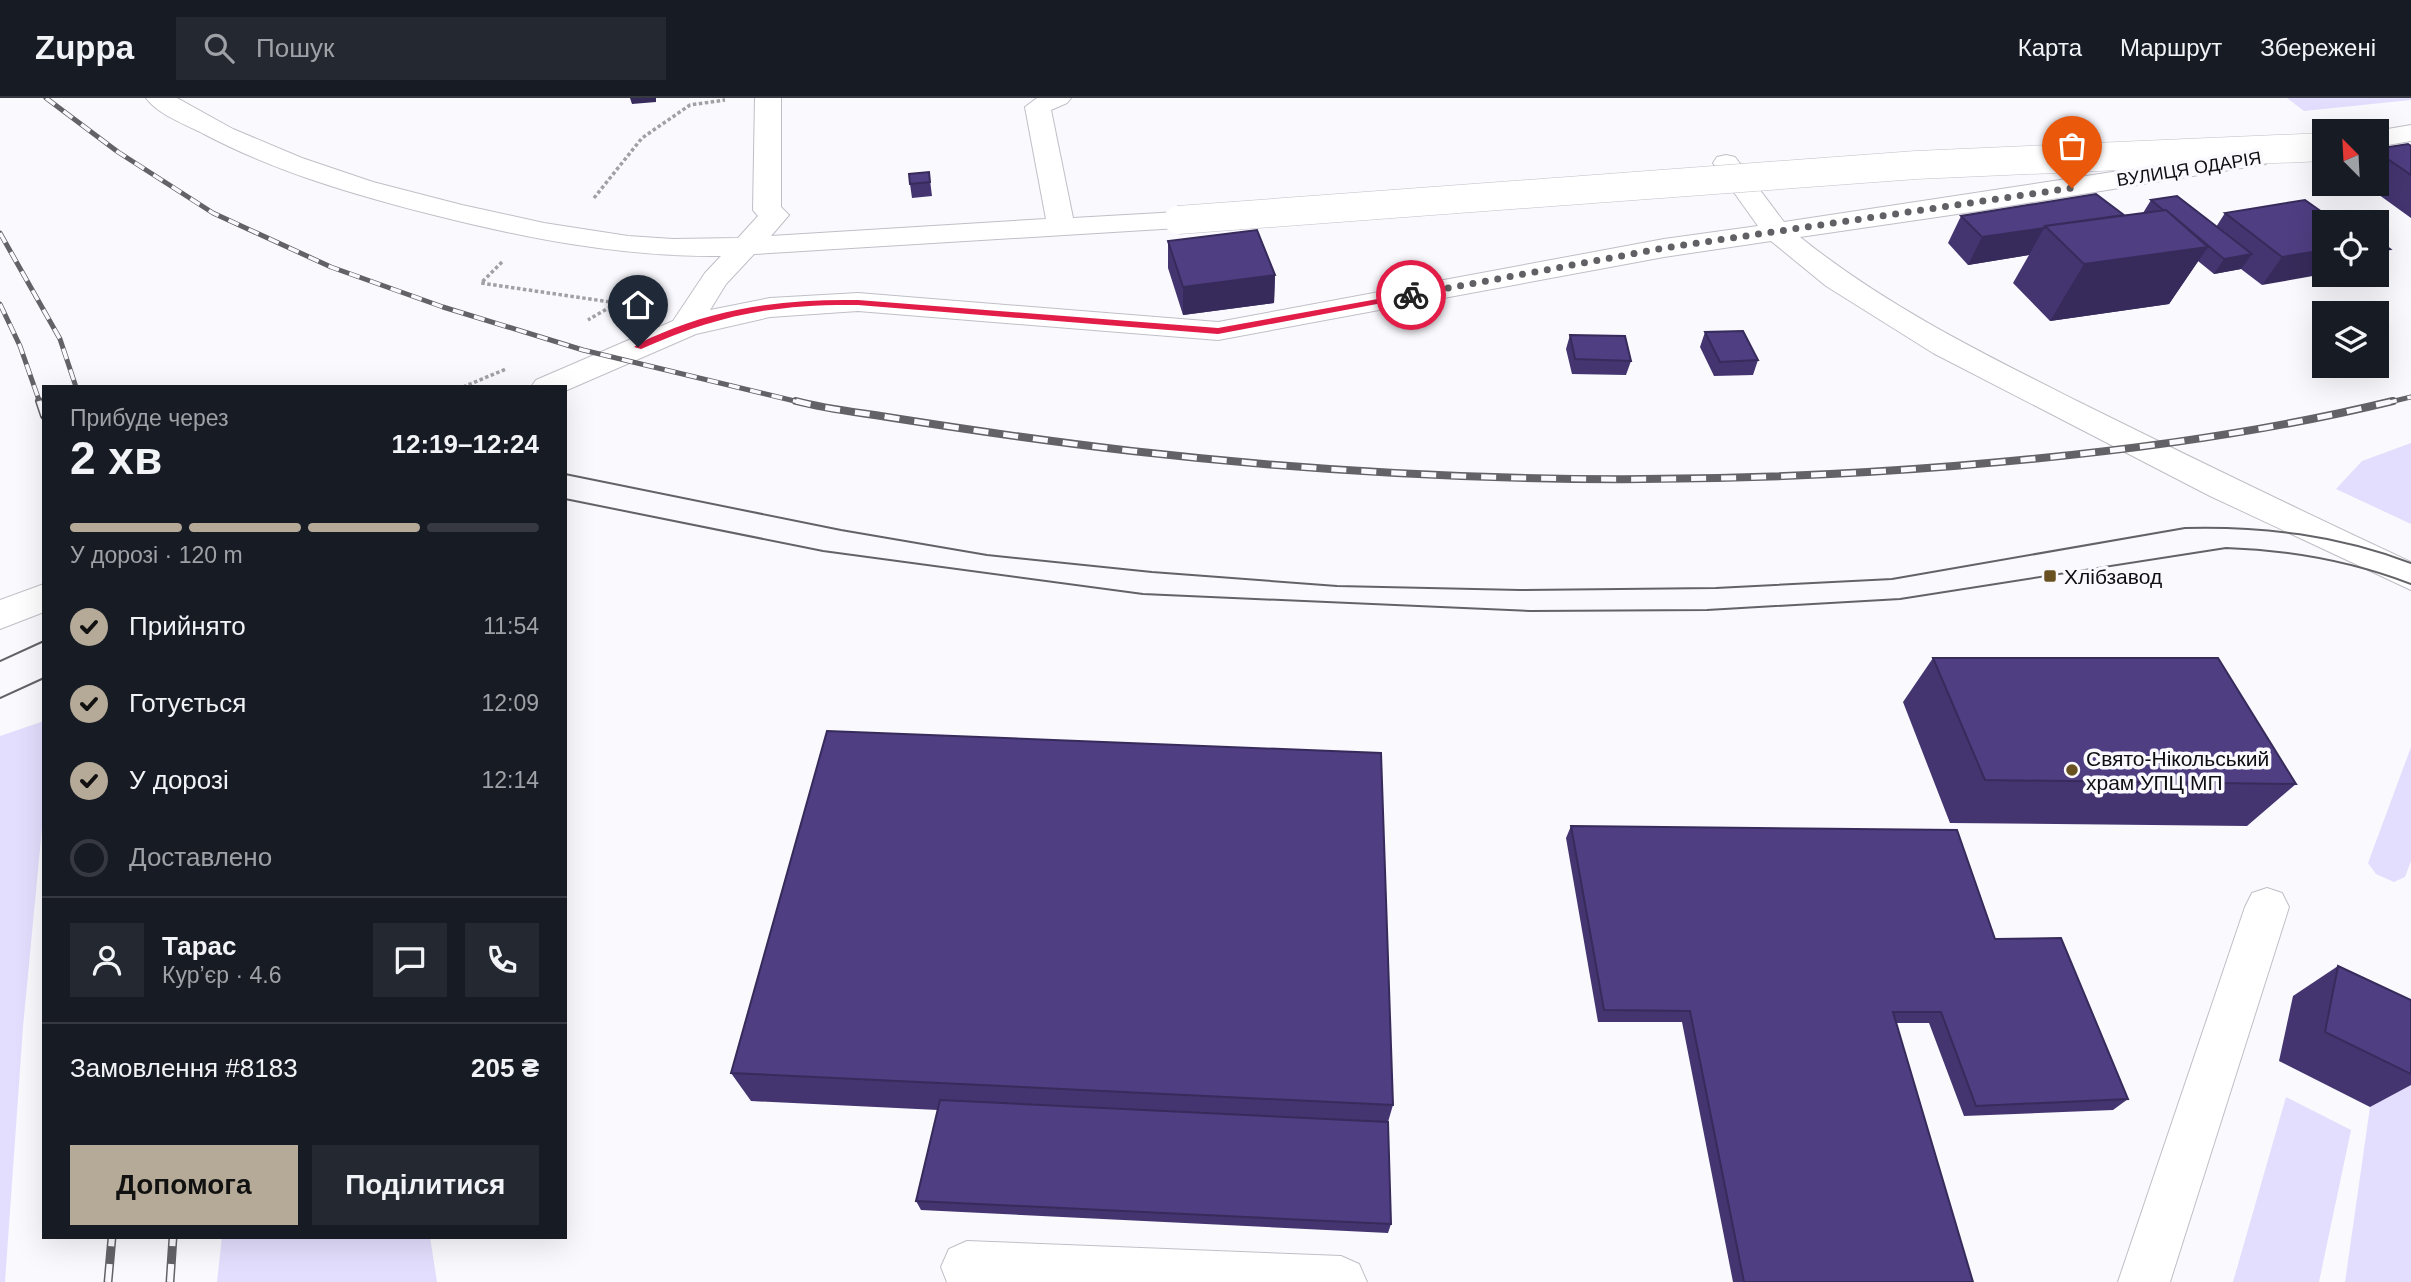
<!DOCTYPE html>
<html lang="uk">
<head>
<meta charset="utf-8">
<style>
	body { margin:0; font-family:Helvetica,sans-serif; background:#242831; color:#f1f3f6; height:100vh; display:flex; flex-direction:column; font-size:26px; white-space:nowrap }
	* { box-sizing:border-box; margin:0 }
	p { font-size:23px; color:#9ea1a6 }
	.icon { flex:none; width:38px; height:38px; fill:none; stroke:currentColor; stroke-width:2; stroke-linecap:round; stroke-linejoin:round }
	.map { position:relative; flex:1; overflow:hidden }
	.panel { position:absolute; left:42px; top:287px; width:525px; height:854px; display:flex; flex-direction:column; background:#171b24; border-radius:0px; box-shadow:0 7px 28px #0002 }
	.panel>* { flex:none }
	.needle { width:46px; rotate:336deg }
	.tools { position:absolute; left:2312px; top:21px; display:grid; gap:14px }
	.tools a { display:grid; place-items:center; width:77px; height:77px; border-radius:0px; background:#171b24; box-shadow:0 7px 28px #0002; font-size:35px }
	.pin { position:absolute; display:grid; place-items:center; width:60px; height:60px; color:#fff; margin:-72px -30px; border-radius:50% 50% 50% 0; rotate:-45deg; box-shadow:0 0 7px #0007 }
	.pin .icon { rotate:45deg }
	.courier { position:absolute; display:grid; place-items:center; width:70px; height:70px; margin:-35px; border:5px solid #e11d48; border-radius:50%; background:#fff; color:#222; box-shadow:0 2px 9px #0007 }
	.head em { font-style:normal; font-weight:800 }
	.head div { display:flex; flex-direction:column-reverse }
	.head { display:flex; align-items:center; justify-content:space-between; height:119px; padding:0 28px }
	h1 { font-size:46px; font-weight:800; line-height:52px }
	.bar { display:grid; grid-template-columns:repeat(4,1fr); gap:10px 7px; align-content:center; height:84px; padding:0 28px }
	.bar i { height:9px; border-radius:5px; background:#363941 }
	.bar .active { background:#b4aa97 }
	.bar p { grid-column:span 4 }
	.line { display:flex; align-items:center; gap:18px; padding:0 28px; border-top:2px solid #363941 }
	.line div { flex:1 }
	.round { display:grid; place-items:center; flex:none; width:74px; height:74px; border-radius:0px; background:#242831 }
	ol { padding:0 28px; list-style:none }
	li { display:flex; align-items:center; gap:21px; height:77px }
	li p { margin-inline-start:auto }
	li .icon { padding:7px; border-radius:50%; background:#b4aa97; color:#111; stroke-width:4 }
	li:last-child { color:#9ea1a6 }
	li i { width:38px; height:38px; border:4px solid #363941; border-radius:50% }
	.action { display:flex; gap:14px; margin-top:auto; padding:14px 28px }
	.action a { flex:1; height:80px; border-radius:0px; background:#b4aa97; color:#111; font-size:28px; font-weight:800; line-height:80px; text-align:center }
	.action a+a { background:#242831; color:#f1f3f6 }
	header { display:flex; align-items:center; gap:42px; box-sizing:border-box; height:98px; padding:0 35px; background:#171b24; border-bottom:2px solid #363941 }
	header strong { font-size:33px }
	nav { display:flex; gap:38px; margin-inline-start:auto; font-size:24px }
	.search { width:490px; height:63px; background:#242831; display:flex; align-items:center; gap:18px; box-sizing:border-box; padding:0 24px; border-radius:0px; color:#9ea1a6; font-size:26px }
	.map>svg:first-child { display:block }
</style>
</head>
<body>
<header>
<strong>Zuppa</strong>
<div class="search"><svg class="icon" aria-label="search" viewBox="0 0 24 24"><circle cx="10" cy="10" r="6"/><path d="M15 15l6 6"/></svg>Пошук</div>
<nav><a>Карта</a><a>Маршрут</a><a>Збережені</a></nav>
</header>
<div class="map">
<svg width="2411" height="1184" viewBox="0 0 2411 1184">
	<rect width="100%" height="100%" fill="#faf9fe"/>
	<!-- green -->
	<path fill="#e3defd" d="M2287 0H2411V2L2304 13Z
		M2411 345V426L2336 391 2362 363Z
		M44 623V709L23 929 5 1184H0V638Z
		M2411 649V763L2405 779 2394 784 2376 776 2368 765Z
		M2411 920V1184H2345L2370 1009Z
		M2286 999 2351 1032 2319 1184H2233Z
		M222 1139H430L437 1184H217Z"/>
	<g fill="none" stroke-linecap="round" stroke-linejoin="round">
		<defs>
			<path id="minor" d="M146 0H177L233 31 302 60 373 84 462 107 544 125 628 138 673 141 738 140 758 118 753 112 755 0H781V109L789 117 771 138 1046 121 1025 9 1037 0H1071L1067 5 1051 12 1073 120 1178 114 1188 116 1192 122 1188 128 1178 130 754 156 726 186 710 212 770 200 858 195 1218 224 1664 141 1758 128 1713 65 1717 59 1726 57 1735 59 1784 124 2257 52 2266 54 2270 60 2266 66 1978 113 1800 139C1886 208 1980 254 2077 303 2188 358 2299 412 2411 464V492L2210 398 1933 255 1826 188 1771 143 1664 159 1218 242 858 213 770 219 696 236 565 293V289H531L536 282 673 223 705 175 721 158C622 159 529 141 434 117 355 97 276 74 204 36 187 27 158 17 146 0Z
				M2411 27V43L2376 49V33Z
				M44 486V514L0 531V502Z
				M2267 790 2282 795 2289 809 2170 1184H2118L2245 809 2252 795Z
				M967 1143 1341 1158 1359 1166 1367 1184H947L941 1169 949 1151Z"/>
		</defs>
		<!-- minor casing -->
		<use href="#minor" stroke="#c0bfc7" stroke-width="2"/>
		<!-- path -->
		<path stroke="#a1a0a4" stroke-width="3.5" stroke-dasharray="3.5 2.5" stroke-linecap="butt" d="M594 100 642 40 690 7 725 2
			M502 164 481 185 617 205 588 222
			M617 205 642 199
			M463 289 506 271"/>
		<!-- minor -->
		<use href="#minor" fill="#fff" fill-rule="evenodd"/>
		<!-- tram -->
		<path stroke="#636266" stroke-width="2" d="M565 376 841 432 987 457 1152 474 1337 488 1520 492 1716 490 1892 481 2185 430C2264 428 2337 437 2411 465
			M565 401 823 453 1143 496 1530 513 1707 512 1900 501 2226 450C2290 452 2351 463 2411 486
			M0 563 44 543
			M0 600 44 580"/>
		<defs>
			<path id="rail-far2" d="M46 0 118 54 213 115 331 169 443 209 583 252 803 305
				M0 135 60 241 76 289
				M0 206 20 248 40 305
				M2386 305 2411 299"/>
			<path id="rail-far1" d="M39 303 44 318
				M796 303C830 312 865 315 900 321 977 333 1054 344 1132 353 1405 384 1680 390 1954 368 2101 356 2249 338 2393 303"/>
			<path id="rail" d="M108 1184 112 1139
				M170 1184 173 1139"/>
		</defs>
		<!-- rail-far2 casing -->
		<use href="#rail-far2" stroke="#636266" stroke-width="5"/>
		<!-- rail-far1 casing -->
		<use href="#rail-far1" stroke="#636266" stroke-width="8"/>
		<!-- rail casing -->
		<use href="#rail" stroke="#636266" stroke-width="9"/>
		<!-- rail-far2 -->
		<use href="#rail-far2" stroke="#faf9fe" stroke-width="3.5" stroke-dasharray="11" stroke-linecap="butt"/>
		<!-- rail-far1 -->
		<use href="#rail-far1" stroke="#faf9fe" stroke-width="5" stroke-dasharray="15" stroke-linecap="butt"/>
		<!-- rail -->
		<use href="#rail" stroke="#faf9fe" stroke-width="6" stroke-dasharray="18" stroke-linecap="butt"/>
		<defs>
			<path id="minor-bridge" d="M1178 122 1916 67 2324 49"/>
		</defs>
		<!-- minor-bridge casing -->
		<use href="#minor-bridge" stroke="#c0bfc7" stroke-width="29" stroke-linecap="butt"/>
		<!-- minor-bridge -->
		<use href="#minor-bridge" stroke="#fff" stroke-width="28"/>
	</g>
	<!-- wall -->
	<path fill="#443570" d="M2411 48V120L2364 86H2376V51Z
		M929 74 932 98 912 100 910 86Z
		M2151 102 2216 129 2225 115 2336 124 2262 187 2241 171 2214 176 2198 163 2169 206 2050 223 2013 185 2029 157 1968 167 1948 145 1961 118 2124 117 2143 115Z
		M1168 143 1275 177 1274 205 1183 217 1168 170Z
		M1705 234 1758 262 1753 277 1714 278 1700 249Z
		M1570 237 1631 263 1626 277 1572 276 1566 251Z
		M1933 560 2296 686 2247 728 1950 725 1903 604Z
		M1571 728 1995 841 2128 1001 2113 1012 1964 1018 1929 925H1896L1973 1184H1733L1682 924H1598L1566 740Z
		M2338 868 2411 902V987L2370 1009 2279 963 2293 898Z
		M731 975 1393 1007 1388 1024 1391 1126 1388 1135 921 1112 916 1103 938 1012 751 1003Z"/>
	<!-- shaded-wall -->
	<path fill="#372b5b" d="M630 0H656V4L632 6Z
		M2044 130 2029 157 1968 167 1982 139Z
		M2208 149 2169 206 2050 223 2084 166Z
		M2390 151 2379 165 2376 166V153Z
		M2324 152V176L2262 187 2282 159Z
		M2252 156 2241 171 2214 176 2224 161Z
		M1275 177 1274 205 1183 217V189Z"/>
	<!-- building -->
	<path fill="#4f3e82" stroke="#372b5b" stroke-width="2" d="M2408 46 2411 48V77L2376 53V51Z
		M929 74 930 84 910 86 909 76Z
		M2096 96 2124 117 2045 128 2044 130 1982 139 1961 118Z
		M2177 98 2252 156 2224 161 2166 112H2163L2151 102Z
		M2305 102 2336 124H2324V152L2282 159 2225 115Z
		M2166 112 2208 149 2084 166 2045 128Z
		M1257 132 1275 177 1183 189 1168 143Z
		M2376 141 2390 151 2376 153Z
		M1743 233 1758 262 1720 264 1705 234Z
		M1570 237 1625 238 1631 263 1575 261Z
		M1933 560H2218L2296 686 1985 682Z
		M827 633 1381 655 1393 1007 731 975Z
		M1571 728 1957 732 1995 841 2061 840 2128 1001 1976 1008 1941 914H1893L1973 1184H1744L1690 913 1604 912Z
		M2338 868 2411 902V976L2325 934Z
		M940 1002 1388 1024 1391 1126 916 1103Z"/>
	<!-- route -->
	<path fill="#e11d48" d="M1411 195 1415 197 1414 199 1218 236 858 207C774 206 718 217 641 251L634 249C642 243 653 239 662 235 724 208 791 201 858 202L1218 230Z"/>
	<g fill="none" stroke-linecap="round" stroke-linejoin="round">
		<!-- done -->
		<path stroke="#616165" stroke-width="7" stroke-dasharray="0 12.6" d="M1411 197 1664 150 2072 90"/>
	</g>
	<!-- markers -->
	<g fill="#695122" stroke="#faf9fe" stroke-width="2.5">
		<rect x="2043" y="471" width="14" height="14" rx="3.5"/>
		<circle cx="2072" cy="672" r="7"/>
	</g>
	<g text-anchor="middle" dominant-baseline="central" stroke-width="7" stroke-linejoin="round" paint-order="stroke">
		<!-- far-street labels -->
		<g font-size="18" fill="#0f0f12" stroke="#faf9fe">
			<text transform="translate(2189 71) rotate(-9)">ВУЛИЦЯ ОДАРІЯ</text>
		</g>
		<!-- poi labels -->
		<g font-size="21" fill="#0f0f12" stroke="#faf9fe" text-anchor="start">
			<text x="2064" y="478">Хлібзавод</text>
			<text x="2086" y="660">Свято-Нікольський<tspan x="2086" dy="24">храм УПЦ МП</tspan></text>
		</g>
	</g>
</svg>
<div class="tools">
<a><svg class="needle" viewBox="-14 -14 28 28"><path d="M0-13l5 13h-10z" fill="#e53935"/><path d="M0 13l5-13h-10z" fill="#9ea1a6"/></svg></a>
<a><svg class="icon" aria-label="locate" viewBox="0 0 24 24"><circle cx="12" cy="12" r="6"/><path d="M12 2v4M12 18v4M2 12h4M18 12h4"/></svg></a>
<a><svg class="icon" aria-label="layers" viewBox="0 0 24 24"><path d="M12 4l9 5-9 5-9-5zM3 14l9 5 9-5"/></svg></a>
</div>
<div class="pin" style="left:2072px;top:90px;background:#ea580c"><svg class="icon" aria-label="bag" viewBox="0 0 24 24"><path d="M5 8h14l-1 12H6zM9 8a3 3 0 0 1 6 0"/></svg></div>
<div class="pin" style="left:638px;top:249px;background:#1f2937"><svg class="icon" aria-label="home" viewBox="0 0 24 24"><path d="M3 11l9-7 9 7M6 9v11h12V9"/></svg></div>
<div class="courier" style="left:1411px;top:197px"><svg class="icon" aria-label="bike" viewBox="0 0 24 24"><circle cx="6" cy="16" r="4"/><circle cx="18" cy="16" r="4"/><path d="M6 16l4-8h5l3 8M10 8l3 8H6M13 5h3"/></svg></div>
<section class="panel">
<div class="head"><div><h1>2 хв</h1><p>Прибуде через</p></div><em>12:19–12:24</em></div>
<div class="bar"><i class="active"></i><i class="active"></i><i class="active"></i><i></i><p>У дорозі · 120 m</p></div>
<ol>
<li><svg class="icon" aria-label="check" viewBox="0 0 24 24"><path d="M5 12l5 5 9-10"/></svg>Прийнято<p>11:54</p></li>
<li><svg class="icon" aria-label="check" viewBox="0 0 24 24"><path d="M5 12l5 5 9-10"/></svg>Готується<p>12:09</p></li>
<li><svg class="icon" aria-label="check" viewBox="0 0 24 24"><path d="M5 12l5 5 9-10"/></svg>У дорозі<p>12:14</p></li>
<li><i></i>Доставлено</li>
</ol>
<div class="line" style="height:126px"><a class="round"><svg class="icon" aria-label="person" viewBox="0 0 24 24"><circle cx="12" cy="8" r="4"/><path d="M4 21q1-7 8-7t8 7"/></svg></a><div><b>Тарас</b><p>Кур’єр · 4.6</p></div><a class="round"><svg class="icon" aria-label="chat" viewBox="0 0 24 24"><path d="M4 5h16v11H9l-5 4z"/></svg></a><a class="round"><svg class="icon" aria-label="phone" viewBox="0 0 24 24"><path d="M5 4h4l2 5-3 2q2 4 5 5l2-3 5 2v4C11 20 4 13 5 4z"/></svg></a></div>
<div class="line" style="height:91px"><div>Замовлення #8183</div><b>205 ₴</b></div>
<div class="action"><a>Допомога</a><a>Поділитися</a></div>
</section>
</div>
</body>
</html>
